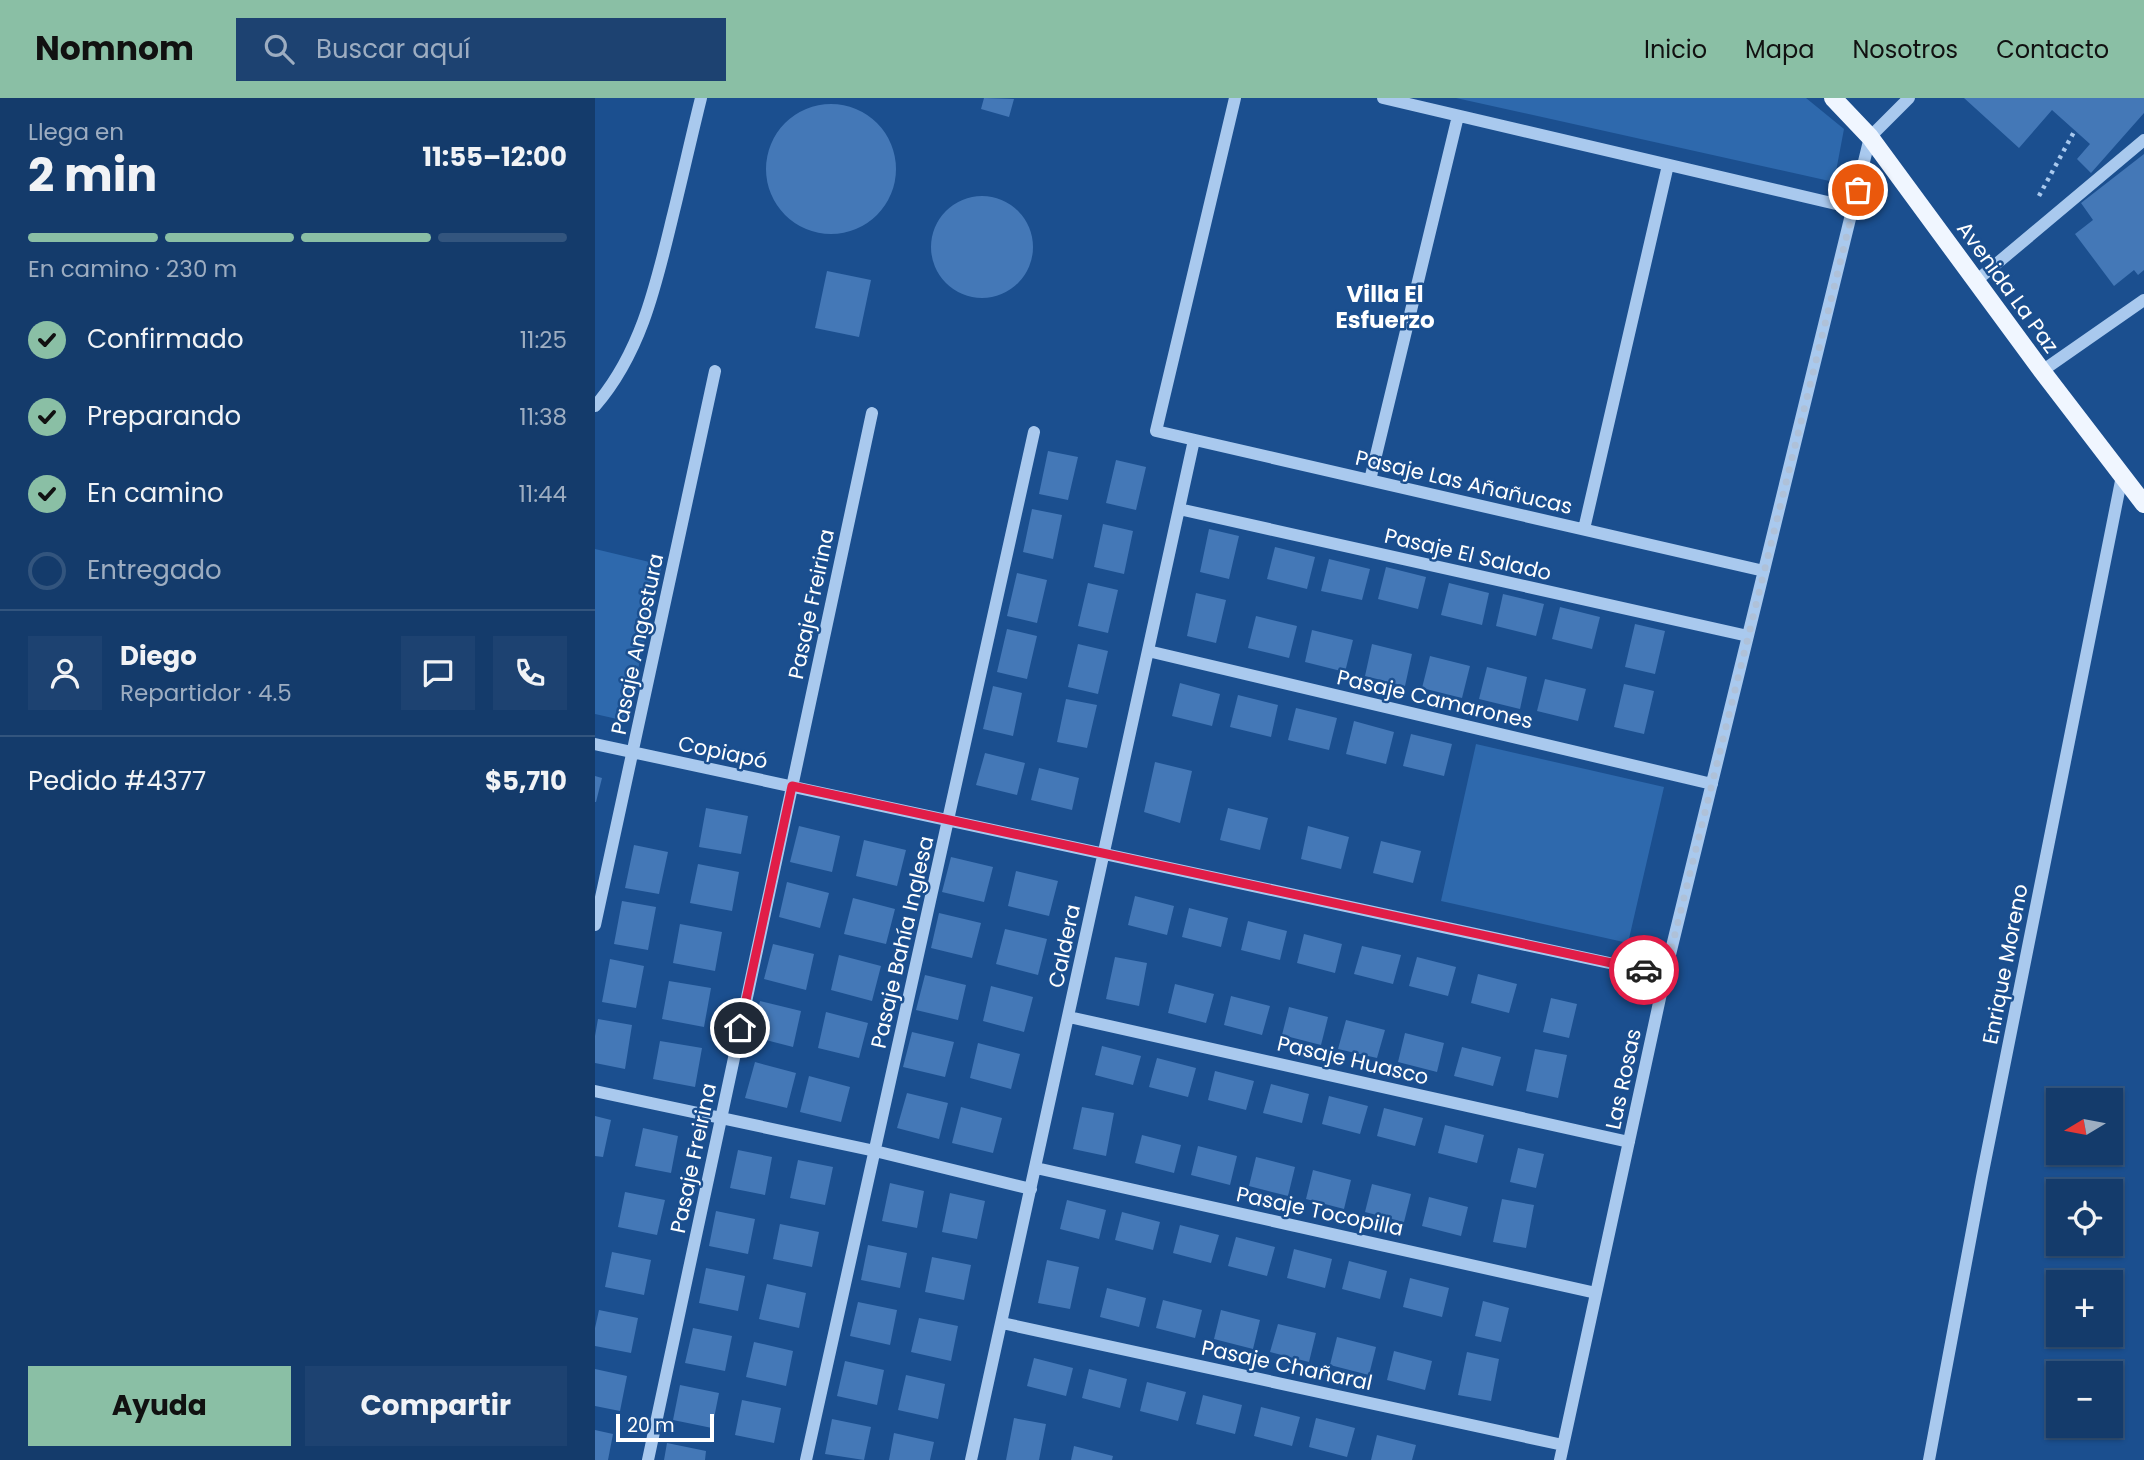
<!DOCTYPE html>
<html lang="es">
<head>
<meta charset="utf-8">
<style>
	body { margin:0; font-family:Poppins,sans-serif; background:#1d4271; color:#f1f3f6; height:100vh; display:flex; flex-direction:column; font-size:26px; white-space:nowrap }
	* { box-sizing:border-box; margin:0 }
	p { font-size:23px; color:#9dadc1 }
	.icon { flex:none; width:38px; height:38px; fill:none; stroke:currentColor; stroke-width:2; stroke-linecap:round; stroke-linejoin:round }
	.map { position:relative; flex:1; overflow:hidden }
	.sheet { display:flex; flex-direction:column; background:#143b6b; width:595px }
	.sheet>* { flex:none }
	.needle { width:46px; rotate:260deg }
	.controls { position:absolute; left:1451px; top:990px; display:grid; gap:14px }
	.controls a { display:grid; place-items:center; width:77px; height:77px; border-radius:0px; background:#143b6b; box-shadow:0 2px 5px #0004,0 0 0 2px #33557e; font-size:35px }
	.scale { position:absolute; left:21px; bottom:18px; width:98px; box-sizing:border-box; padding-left:7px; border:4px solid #fff; border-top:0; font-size:19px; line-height:24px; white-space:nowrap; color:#fff; -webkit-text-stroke:5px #1b4f8f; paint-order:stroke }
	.pin { position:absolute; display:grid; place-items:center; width:60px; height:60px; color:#fff; margin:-30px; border:4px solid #fff; border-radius:50%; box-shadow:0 2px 7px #0007 }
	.courier { position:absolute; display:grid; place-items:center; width:70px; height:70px; margin:-35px; border:5px solid #e11d48; border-radius:50%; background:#fff; color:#222; box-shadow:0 2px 9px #0007 }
	.overview em { font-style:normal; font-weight:700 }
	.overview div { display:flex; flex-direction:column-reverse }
	.overview { display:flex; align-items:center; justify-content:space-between; height:119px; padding:0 28px }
	h1 { font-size:46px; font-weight:700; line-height:52px }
	.bar { display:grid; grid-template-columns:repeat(4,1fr); gap:10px 7px; align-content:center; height:84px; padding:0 28px }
	.bar i { height:9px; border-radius:5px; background:#33557e }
	.bar .selected { background:#8abfa5 }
	.bar p { grid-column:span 4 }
	.line { display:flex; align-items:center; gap:18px; padding:0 28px; border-top:2px solid #33557e }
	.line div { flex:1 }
	.round { display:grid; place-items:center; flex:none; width:74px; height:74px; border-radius:0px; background:#1d4271 }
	ol { padding:0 28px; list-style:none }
	li { display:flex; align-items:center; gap:21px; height:77px }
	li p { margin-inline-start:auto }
	li .icon { padding:7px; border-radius:50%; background:#8abfa5; color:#111; stroke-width:4 }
	li:last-child { color:#9dadc1 }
	li i { width:38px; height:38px; border:4px solid #33557e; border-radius:50% }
	.action { display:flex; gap:14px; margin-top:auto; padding:14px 28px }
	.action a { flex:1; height:80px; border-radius:0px; background:#8abfa5; color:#111; font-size:28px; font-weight:700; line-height:80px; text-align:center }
	.action a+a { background:#1d4271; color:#f1f3f6 }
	header { display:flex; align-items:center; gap:42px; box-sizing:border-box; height:98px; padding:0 35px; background:#8abfa5; color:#111 }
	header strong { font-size:33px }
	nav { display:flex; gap:38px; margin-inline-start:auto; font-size:24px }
	.search { width:490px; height:63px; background:#1d4271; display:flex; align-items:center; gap:18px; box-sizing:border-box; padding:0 24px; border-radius:0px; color:#9dadc1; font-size:26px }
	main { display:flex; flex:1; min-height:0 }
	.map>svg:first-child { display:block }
</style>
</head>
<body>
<header>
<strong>Nomnom</strong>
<div class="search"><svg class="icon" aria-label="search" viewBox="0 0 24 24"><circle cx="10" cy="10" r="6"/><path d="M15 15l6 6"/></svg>Buscar aquí</div>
<nav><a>Inicio</a><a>Mapa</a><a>Nosotros</a><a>Contacto</a></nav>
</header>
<main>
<section class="sheet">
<div class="overview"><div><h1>2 min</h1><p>Llega en</p></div><em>11:55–12:00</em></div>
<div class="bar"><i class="selected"></i><i class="selected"></i><i class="selected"></i><i></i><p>En camino · 230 m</p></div>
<ol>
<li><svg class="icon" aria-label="check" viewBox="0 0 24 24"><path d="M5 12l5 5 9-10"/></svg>Confirmado<p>11:25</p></li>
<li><svg class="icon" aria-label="check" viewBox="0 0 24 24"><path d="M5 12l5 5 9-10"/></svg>Preparando<p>11:38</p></li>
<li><svg class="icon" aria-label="check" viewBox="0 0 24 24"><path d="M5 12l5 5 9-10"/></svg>En camino<p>11:44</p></li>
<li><i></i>Entregado</li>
</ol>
<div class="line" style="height:126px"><a class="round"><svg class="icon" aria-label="person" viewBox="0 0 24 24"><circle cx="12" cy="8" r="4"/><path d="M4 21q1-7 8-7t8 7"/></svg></a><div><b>Diego</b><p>Repartidor · 4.5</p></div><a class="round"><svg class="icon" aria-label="chat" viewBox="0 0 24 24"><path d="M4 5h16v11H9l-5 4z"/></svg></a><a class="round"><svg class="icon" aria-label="phone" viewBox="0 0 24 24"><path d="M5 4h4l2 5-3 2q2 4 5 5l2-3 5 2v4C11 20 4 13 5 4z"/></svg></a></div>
<div class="line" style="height:91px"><div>Pedido #4377</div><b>$5,710</b></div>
<div class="action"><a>Ayuda</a><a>Compartir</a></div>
</section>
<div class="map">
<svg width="1549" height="1362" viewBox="0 0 1549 1362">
	<rect width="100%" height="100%" fill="#1b4f8f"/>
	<!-- green -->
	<path fill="#2e69ad" d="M861 0H1211L1249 31 1239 84Z
		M0 451 67 467 31 623 0 616Z
		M881 646 1069 689 1033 845 846 803Z"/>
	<!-- building -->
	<path fill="#4478b7" d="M389 0 419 1 414 19 386 11Z
		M1369 0H1549V15L1496 75 1482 61 1495 46 1457 12 1424 50Z
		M171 71a65 65 0 1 1 130 0a65 65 0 1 1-130 0Z
		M1549 56V172L1543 177 1539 172 1519 188 1480 136 1498 122 1486 105Z
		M336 149a51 51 0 1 1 102 0a51 51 0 1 1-102 0Z
		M232 173 276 182 264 239 220 230Z
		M453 353 483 359 473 402 444 396Z
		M521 362 551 369 541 412 511 405Z
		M437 411 467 417 458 461 428 454Z
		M508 426 538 433 529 476 499 469Z
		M614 431 644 438 634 481 605 474Z
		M680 449 720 459 712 491 672 481Z
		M734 461 775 471 767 502 726 493Z
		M791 469 831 479 823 511 783 501Z
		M422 475 452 482 442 525 412 518Z
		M493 485 523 492 513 535 483 528Z
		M854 485 894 495 887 527 846 517Z
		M601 495 631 502 621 545 592 538Z
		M908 496 949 506 941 538 901 528Z
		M965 509 1005 519 997 551 957 541Z
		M661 518 702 528 694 560 653 550Z
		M1040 526 1070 533 1060 576 1030 569Z
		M412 531 442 538 432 581 402 574Z
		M717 532 758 542 750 574 710 564Z
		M483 546 513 553 503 596 473 589Z
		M777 546 817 556 810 588 770 578Z
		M835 558 875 568 867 600 827 590Z
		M892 569 932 579 925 611 884 601Z
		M950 581 991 591 983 623 942 613Z
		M585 585 625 596 617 628 577 618Z
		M1029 586 1059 593 1049 636 1019 629Z
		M398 588 427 595 418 638 388 631Z
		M643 597 683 607 676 639 635 629Z
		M471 601 502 607 492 650 462 644Z
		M701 610 742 620 734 652 693 642Z
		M759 623 799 634 791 666 751 656Z
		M816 636 857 646 849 678 808 668Z
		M390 655 430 665 422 697 381 687Z
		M560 664 597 673 585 725 549 714Z
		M444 670 484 680 477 712 436 702Z
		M0 678 7 680 1 704H0Z
		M111 710 153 718 146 756 104 749Z
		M633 710 673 720 665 752 625 742Z
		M204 728 245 738 237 774 195 764Z
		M713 728 754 739 746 771 706 761Z
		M269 742 311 752 302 788 261 778Z
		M786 743 826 753 818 785 778 775Z
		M39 747 73 754 64 796 30 790Z
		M356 759 398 769 389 804 347 794Z
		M103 766 144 774 137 813 95 805Z
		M421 773 463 783 454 818 413 808Z
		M192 784 234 795 225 830 184 819Z
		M540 798 579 808 572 837 533 827Z
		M258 800 300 811 291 846 249 836Z
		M27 803 61 809 53 852 19 846Z
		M594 810 633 820 626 849 587 839Z
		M344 815 386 825 377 860 336 850Z
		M653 823 692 833 685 862 646 852Z
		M85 826 127 834 120 873 78 865Z
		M410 831 452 841 443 877 401 866Z
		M709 836 747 846 740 875 702 865Z
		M178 846 219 856 211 892 169 881Z
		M767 848 806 857 798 886 759 876Z
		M244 857 286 868 277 903 236 892Z
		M520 859 552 865 544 908 511 901Z
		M822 859 861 869 853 898 814 888Z
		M15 861 49 868 41 910 7 904Z
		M883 876 922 886 914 915 876 905Z
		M330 877 371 887 363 922 321 912Z
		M74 883 116 890 109 929 67 921Z
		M580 886 619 896 611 925 573 915Z
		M396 888 438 899 429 934 388 923Z
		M636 898 675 908 667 937 629 927Z
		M956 900 982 906 974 940 948 934Z
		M165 903 206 913 198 949 156 938Z
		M694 909 733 919 726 947 687 937Z
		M231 914 273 925 264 960 223 950Z
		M3 921 37 927 30 971 0 965V938Z
		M751 922 790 932 782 960 743 951Z
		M317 934 359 944 350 979 308 969Z
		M810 935 849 945 842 974 803 964Z
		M65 943 107 950 100 989 58 981Z
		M383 945 425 956 416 991 375 980Z
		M507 948 546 958 538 987 500 977Z
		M867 949 906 959 898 988 859 978Z
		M940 951 972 957 963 1000 931 993Z
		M562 960 601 970 593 999 554 989Z
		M160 964 201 975 192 1010 150 1000Z
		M620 973 659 983 651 1012 613 1002Z
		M214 978 255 989 246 1024 205 1014Z
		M676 986 714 996 707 1025 668 1015Z
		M312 995 353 1005 344 1041 302 1030Z
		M734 998 773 1008 765 1036 727 1026Z
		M366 1009 407 1020 398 1055 357 1045Z
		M487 1009 519 1015 511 1058 478 1051Z
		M789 1010 828 1020 820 1048 782 1038Z
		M0 1018 16 1022 8 1059 0 1058Z
		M850 1027 889 1037 882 1065 843 1055Z
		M48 1030 83 1038 76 1075 40 1068Z
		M547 1037 586 1047 579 1075 540 1065Z
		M603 1048 642 1058 635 1087 596 1077Z
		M923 1050 949 1056 941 1090 915 1084Z
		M143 1052 177 1059 170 1097 135 1090Z
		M661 1059 700 1069 693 1098 654 1088Z
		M203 1062 238 1069 230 1107 195 1100Z
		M718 1072 756 1082 749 1111 711 1101Z
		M295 1085 329 1093 322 1130 287 1123Z
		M777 1086 816 1096 809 1124 770 1114Z
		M30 1094 70 1102 62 1137 23 1129Z
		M355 1095 390 1103 382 1141 347 1134Z
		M834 1099 873 1109 866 1138 827 1128Z
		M907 1101 939 1107 931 1150 898 1144Z
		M472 1102 511 1112 504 1141 465 1131Z
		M121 1113 160 1121 153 1156 114 1148Z
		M527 1114 565 1124 558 1152 520 1142Z
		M185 1126 224 1134 217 1169 178 1161Z
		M585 1127 624 1137 616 1165 578 1155Z
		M641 1139 680 1149 672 1178 633 1168Z
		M273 1147 312 1155 305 1190 266 1182Z
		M699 1151 737 1161 730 1190 692 1180Z
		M17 1154 56 1162 49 1197 10 1189Z
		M337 1159 376 1167 369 1202 330 1194Z
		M452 1162 484 1169 475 1211 443 1205Z
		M754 1163 792 1173 785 1201 747 1191Z
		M111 1170 150 1178 143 1213 104 1205Z
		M815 1180 854 1190 847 1219 808 1209Z
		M172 1186 211 1195 204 1230 164 1221Z
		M512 1190 551 1200 544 1229 505 1219Z
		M568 1202 607 1212 600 1240 561 1230Z
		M888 1203 914 1210 906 1244 880 1238Z
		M263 1204 302 1212 295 1247 255 1238Z
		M4 1212 43 1220 36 1255 0 1248V1230Z
		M626 1212 665 1222 658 1251 619 1241Z
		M324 1220 363 1228 356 1263 316 1254Z
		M683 1226 721 1235 714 1264 675 1254Z
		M98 1230 137 1238 130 1273 90 1265Z
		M742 1239 781 1249 774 1277 735 1267Z
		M159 1244 198 1253 191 1288 151 1279Z
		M799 1253 837 1263 830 1292 792 1282Z
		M872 1254 904 1261 896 1303 863 1297Z
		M439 1260 478 1270 471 1298 432 1288Z
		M250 1263 289 1272 282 1307 242 1298Z
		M0 1271 32 1278 25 1313 0 1308Z
		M494 1271 532 1281 525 1310 487 1300Z
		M311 1277 350 1286 343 1321 303 1312Z
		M552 1284 591 1294 583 1323 545 1313Z
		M85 1287 124 1295 117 1330 78 1322Z
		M608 1297 647 1307 640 1336 601 1326Z
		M147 1302 186 1310 179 1345 140 1337Z
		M666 1309 705 1319 697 1348 659 1338Z
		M419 1320 451 1326 444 1362H411Z
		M721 1320 760 1330 752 1359 714 1349Z
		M237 1321 276 1329 269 1362 230 1356Z
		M0 1332 18 1336 13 1362H0Z
		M299 1335 339 1344 335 1362H294Z
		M782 1337 821 1347 817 1362H776Z
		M72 1345 111 1353 110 1362H69Z
		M479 1348 518 1358 517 1362H476Z"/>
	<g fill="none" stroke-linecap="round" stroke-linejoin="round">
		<!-- path -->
		<path stroke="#a9c9ee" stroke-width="4.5" stroke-dasharray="3.5 5" stroke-linecap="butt" d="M1444 98 1480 32"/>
		<!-- minor -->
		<path stroke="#a9c9ee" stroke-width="12" d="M640 0 561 333 1169 473
			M788 0 1258 110
			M1381 183 1549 42
			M1447 273 1549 202
			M0 308C46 255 61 187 77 121 87 81 96 40 106 0
			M775 382 863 18
			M584 411 1153 538
			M989 431 1073 67
			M553 553 1117 686
			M0 646 1070 877
			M0 827 120 273
			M474 919 1034 1044
			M0 993 280 1053 436 1091
			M441 1070 1001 1195
			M407 1225 968 1347
			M53 1362 277 315
			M211 1362 439 334
			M376 1362 599 342
			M965 1362 1070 877 1275 39 1314 0
			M1334 1362 1387 1079 1527 378"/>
		<!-- major -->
		<path stroke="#f0f6ff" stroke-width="18" d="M1238 0 1275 39 1447 273 1549 406"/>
	</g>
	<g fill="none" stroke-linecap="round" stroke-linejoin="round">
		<!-- done -->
		<path stroke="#afc1d8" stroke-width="7" stroke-dasharray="0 12.6" d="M1049 872 1070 877 1263 92"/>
		<!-- route -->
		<path stroke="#e11d48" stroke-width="9" d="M145 930 197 688 1049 872"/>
	</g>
	<g text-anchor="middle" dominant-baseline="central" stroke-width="5" stroke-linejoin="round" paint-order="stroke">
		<!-- street labels -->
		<g font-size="21" fill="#fff" stroke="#1b4f8f">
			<text transform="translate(1413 189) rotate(54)">Avenida La Paz</text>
			<text transform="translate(869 384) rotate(13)">Pasaje Las Añañucas</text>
			<text transform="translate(873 456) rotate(13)">Pasaje El Salado</text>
			<text transform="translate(216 506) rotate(-78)">Pasaje Freirina</text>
			<text transform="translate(42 546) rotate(-78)">Pasaje Angostura</text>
			<text transform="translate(840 601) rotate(13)">Pasaje Camarones</text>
			<text transform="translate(128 654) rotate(12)">Copiapó</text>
			<text transform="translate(307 844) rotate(-77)">Pasaje Bahía Inglesa</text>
			<text transform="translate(469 848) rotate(-78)">Caldera</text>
			<text transform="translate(1410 866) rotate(-79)">Enrique Moreno</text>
			<text transform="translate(758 962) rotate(13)">Pasaje Huasco</text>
			<text transform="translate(1028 981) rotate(-78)">Las Rosas</text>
			<text transform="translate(98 1060) rotate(-78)">Pasaje Freirina</text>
			<text transform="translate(725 1113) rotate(12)">Pasaje Tocopilla</text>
			<text transform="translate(692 1267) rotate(12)">Pasaje Chañaral</text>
		</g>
		<!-- neighbourhood labels -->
		<g font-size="23" font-weight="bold" fill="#fff" stroke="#1b4f8f">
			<text x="790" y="196">Villa El<tspan x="790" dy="26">Esfuerzo</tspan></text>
		</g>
	</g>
</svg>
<div class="controls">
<a><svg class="needle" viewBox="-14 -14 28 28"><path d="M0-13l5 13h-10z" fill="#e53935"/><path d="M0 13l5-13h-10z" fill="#9dadc1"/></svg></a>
<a><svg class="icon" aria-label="locate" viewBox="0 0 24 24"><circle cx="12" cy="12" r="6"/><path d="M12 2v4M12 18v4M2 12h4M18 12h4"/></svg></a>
<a>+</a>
<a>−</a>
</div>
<div class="scale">20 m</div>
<div class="pin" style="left:1263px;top:92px;background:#ea580c"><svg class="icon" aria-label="bag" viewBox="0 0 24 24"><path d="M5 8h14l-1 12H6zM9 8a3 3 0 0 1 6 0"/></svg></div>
<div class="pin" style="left:145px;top:930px;background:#1f2937"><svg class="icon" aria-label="home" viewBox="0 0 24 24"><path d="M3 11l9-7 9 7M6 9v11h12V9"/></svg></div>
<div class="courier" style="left:1049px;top:872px"><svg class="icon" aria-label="car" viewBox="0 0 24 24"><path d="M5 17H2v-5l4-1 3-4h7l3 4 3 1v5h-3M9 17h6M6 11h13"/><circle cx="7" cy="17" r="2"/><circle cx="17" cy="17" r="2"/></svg></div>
</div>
</main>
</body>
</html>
